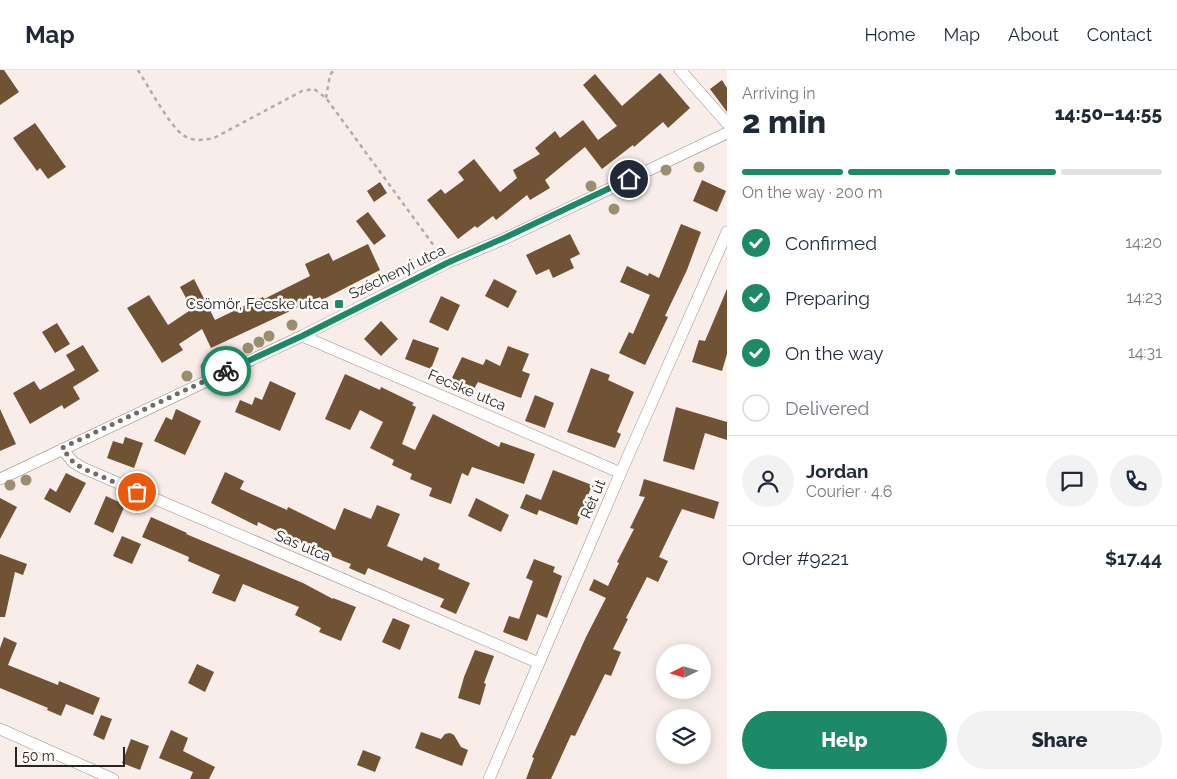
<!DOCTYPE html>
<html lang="en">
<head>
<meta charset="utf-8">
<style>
	body { margin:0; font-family:Raleway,sans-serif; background:#f2f2f3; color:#1f2937; height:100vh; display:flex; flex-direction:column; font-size:19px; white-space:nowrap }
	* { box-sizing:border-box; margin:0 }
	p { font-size:16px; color:#747a83 }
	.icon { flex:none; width:28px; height:28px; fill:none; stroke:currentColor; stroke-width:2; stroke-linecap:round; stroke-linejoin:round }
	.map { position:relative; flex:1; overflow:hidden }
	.side { display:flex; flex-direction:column; background:#fff; width:450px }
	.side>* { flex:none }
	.needle { width:32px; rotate:265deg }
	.fabs { position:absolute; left:656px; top:574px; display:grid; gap:10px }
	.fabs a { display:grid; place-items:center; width:55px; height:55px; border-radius:50%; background:#fff; box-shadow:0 2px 12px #0003; font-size:25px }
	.scale { position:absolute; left:15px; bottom:12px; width:110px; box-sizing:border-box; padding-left:5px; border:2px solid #282423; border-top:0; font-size:14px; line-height:18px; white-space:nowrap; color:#282423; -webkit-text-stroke:4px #fefcfb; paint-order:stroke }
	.pin { position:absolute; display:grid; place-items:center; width:42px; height:42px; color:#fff; margin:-21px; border:2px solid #fff; border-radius:50%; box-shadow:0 1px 5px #0007 }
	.courier { position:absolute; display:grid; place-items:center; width:50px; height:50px; margin:-25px; border:4px solid #1c8967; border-radius:50%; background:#fff; color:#222; box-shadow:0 1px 6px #0007 }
	.overview em { font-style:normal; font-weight:800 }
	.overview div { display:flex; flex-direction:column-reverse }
	.overview { display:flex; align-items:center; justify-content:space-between; height:85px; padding:0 15px }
	h1 { font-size:32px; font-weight:800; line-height:38px }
	.bar { display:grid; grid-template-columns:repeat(4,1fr); gap:8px 5px; align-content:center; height:60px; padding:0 15px }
	.bar i { height:6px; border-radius:4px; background:#e0e1e3 }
	.bar .current { background:#1c8967 }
	.bar p { grid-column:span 4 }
	.line { display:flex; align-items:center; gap:12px; padding:0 15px; border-top:1px solid #e0e1e3 }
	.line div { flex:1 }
	.round { display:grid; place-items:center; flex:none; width:52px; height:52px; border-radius:26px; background:#f2f2f3 }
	ol { padding:0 15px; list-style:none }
	li { display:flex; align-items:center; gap:15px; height:55px }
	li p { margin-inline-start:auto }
	li .icon { padding:5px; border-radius:50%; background:#1c8967; color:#fff; stroke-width:4 }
	li:last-child { color:#747a83 }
	li i { width:28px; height:28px; border:2px solid #e0e1e3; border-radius:50% }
	.button { display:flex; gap:10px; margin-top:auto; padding:10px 15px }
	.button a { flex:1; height:58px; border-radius:30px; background:#1c8967; color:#fff; font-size:20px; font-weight:800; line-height:58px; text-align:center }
	.button a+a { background:#f2f2f3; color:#1f2937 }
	header { display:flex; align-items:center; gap:30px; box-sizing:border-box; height:70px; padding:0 25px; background:#fff; border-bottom:1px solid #e0e1e3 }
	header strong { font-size:24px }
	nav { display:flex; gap:28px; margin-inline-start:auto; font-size:18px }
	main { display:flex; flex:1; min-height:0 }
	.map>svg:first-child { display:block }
</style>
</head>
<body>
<header>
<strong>Map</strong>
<nav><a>Home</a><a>Map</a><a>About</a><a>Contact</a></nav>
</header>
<main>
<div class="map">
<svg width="727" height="709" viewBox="0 0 727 709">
	<rect width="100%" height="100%" fill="#f8ede8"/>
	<!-- building -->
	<path fill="#705334" d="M0 0H4L19 22 0 35Z
		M660 3 690 38 668 58 663 52 634 77 633 75 602 99 585 77 545 110 550 118 530 130 527 125 496 150 493 146 477 158 475 156 458 169 427 130 441 119 445 124 464 110 458 102 474 89 500 122 517 108 513 100 540 84 535 78 555 61 560 68 583 50 598 70 617 56 583 15 595 4 622 36Z
		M722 10 727 18V42L710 19Z
		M35 53 66 97 48 109 40 98 37 101 13 68Z
		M702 110 726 121 717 142 693 131Z
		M380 112 387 123 374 132 367 121Z
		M368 142 386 166 374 175 356 151Z
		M681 154 701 162 687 200 665 246 668 247 645 295 619 283 629 262 633 264 650 225 620 212 627 196 648 206 649 203 659 208Z
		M570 164 580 184 570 189 574 198 553 208 549 199 536 205 526 185Z
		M368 174 380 200 322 230 320 227 211 278 202 259 179 274 183 280 162 293 127 238 149 225 168 255 192 239 180 217 194 209 215 250 263 227 264 229 310 206 305 194 329 183 333 191Z
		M494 209 517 221 508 238 485 226Z
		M727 219V284L722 301 692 292 699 270 705 271Z
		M441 226 460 235 448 261 429 252Z
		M381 251 398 269 381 286 364 269Z
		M57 253 70 274 55 283 42 262Z
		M413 269 439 278 431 299 405 289Z
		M83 275 99 301 73 317 80 329 64 339 62 335 30 354 13 323 34 311 40 320 75 300 66 285Z
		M508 276 529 284 522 301 530 304 521 328 478 312 474 319 452 308 462 287 483 295 486 289 500 296Z
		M591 298 610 305 608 310 634 322 617 362 621 364 615 378 567 362Z
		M345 304 380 320 381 317 414 333 412 335 416 337 402 374 415 380 433 344 499 377 501 372 535 384 524 414 472 397 468 406 462 403 451 434 429 426 432 418 410 409 412 404 392 395 394 390 370 378 383 352 360 340 350 360 325 349Z
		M270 311 296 323 280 361 235 342 240 330 252 335 255 327 262 330Z
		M535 325 554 333 545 358 525 351Z
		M676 337 727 352V370L705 363 694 400 663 391Z
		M0 339 16 374 0 381Z
		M176 339 201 351 185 385 154 371 166 347 172 350Z
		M125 367 143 373 134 398 107 388 113 371 123 374Z
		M553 400 592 415 577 455 539 440 537 445 520 438 526 424 541 430Z
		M225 402 244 411 240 419 287 440 288 437 335 460 344 438 371 449 377 435 400 444 387 476 422 491 424 487 440 494 438 499 470 513 456 544 440 537 444 529 368 498 365 505 349 498 351 494 318 481 258 452 257 456 211 433Z
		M66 403 86 413 70 443 44 429 50 418 56 422Z
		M644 409 719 432 714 449 682 439 659 487 668 491 658 512 647 507 626 548 628 549 613 579 621 582 611 606 605 604 575 666 571 665 551 709H526L534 688 532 687 547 654 586 567 606 528 589 520 594 509 608 516 619 493 617 492 634 459 630 458 645 427 639 426Z
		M106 426 125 435 113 463 94 454Z
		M0 428 17 437 0 469Z
		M476 428 509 445 501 462 468 446Z
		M151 447 187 463 186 464 303 513 333 529V528L356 537 341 571 319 562 321 558 295 545 299 537 243 514 235 532 212 523 220 505 188 491 189 487 142 467Z
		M122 466 141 474 132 494 113 486Z
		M0 484 27 494 23 505 15 502 5 547H0Z
		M534 489 555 497 553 502 562 506 547 548 537 544 527 571 503 562 509 546 519 549 533 511 526 508Z
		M393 548 410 555 400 580 382 572Z
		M4 567 17 573 8 595 58 615 59 611 100 628 93 645 66 634 61 646 47 640 48 638 0 618V578Z
		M475 580 494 586 484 613 486 614 480 635 458 628 464 607Z
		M197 594 214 602 205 622 188 613Z
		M101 645 112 649 104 670 93 665Z
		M171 660 188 668 183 681 215 697 209 709H190L193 702 159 688Z
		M421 662 441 669 445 664 450 663 454 665 461 677 468 680 462 696 415 678Z
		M131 669 149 676 140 700 122 693Z
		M363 680 381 687 375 702 357 695Z"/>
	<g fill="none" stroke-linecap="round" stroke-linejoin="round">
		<defs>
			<path id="minor" d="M680 0 727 53
				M302 266 621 403
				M62 379 73 392 83 398 539 593
				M0 409 302 266 447 193 504 169 727 63
				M0 659 113 709
				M489 709 618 409 727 162"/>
		</defs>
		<!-- minor casing -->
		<use href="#minor" stroke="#9a8f8b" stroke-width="12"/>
		<!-- path -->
		<path stroke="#b4aba8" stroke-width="2.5" stroke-dasharray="4 4" stroke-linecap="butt" d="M138 0C148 16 170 56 183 65 193 72 204 70 214 68L302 21 314 19 326 28 440 184
			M326 28 330 5 334 0"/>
		<!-- minor -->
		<use href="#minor" stroke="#fff" stroke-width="11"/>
	</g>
	<!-- trees -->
	<g fill="#9b8e6d">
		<circle cx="699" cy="97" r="5.5"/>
		<circle cx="666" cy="100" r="5.5"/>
		<circle cx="591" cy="116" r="5.5"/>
		<circle cx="614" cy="139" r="5.5"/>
		<circle cx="292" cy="255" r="5.5"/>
		<circle cx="269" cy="266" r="5.5"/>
		<circle cx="259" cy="272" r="5.5"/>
		<circle cx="248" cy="278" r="5.5"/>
		<circle cx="235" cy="284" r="5.5"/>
		<circle cx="217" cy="292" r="5.5"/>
		<circle cx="206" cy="297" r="5.5"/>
		<circle cx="187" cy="306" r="5.5"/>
		<circle cx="26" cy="410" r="5.5"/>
		<circle cx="10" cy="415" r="5.5"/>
	</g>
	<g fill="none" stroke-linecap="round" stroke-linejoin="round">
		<!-- done -->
		<path stroke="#716a68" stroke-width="5" stroke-dasharray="0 9" d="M137 422 82 398 73 392 62 378 226 301"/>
		<!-- route -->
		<path stroke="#1c8967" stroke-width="6" d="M226 301 302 266 447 193 504 168 629 109"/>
	</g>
	<!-- markers -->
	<rect fill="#1c8967" stroke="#fefcfb" stroke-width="2" x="334" y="229" width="10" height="10" rx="2.5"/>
	<g text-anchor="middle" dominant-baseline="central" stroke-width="5" stroke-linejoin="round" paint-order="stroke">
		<!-- street labels -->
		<g font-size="15" fill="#282423" stroke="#fefcfb">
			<text transform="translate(397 202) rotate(-26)">Széchenyi utca</text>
			<text transform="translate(467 320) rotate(23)">Fecske utca</text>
			<text transform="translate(593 429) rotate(-67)">Rét út</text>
			<text transform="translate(303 476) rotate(23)">Sas utca</text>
		</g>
		<!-- poi labels -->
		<g font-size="15" fill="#282423" stroke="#fefcfb" text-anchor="end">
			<text x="329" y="234">Csömör, Fecske utca</text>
		</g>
	</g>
</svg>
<div class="fabs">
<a><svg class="needle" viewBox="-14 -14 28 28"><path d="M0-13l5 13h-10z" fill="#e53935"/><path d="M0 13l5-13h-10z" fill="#747a83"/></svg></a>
<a><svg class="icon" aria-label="layers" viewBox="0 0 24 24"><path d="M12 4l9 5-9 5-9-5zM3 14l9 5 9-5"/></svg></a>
</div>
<div class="scale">50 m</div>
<div class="pin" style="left:137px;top:422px;background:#ea580c"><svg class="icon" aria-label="bag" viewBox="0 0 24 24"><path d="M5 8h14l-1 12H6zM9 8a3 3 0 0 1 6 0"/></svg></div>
<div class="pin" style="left:629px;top:109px;background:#1f2937"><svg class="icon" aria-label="home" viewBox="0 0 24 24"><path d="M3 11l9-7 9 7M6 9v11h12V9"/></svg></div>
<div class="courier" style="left:226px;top:301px"><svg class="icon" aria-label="bike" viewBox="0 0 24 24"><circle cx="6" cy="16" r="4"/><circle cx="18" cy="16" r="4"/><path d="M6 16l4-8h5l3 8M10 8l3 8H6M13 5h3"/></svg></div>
</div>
<section class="side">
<div class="overview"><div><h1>2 min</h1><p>Arriving in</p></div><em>14:50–14:55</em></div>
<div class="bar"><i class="current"></i><i class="current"></i><i class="current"></i><i></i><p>On the way · 200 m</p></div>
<ol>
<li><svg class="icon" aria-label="check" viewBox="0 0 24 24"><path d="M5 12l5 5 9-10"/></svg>Confirmed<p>14:20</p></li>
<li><svg class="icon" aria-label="check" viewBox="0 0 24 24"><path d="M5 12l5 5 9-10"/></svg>Preparing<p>14:23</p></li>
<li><svg class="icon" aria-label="check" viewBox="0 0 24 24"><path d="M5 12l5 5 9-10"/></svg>On the way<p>14:31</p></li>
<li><i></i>Delivered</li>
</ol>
<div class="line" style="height:90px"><a class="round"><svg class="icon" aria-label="person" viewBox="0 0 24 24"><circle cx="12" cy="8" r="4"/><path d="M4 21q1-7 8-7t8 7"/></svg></a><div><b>Jordan</b><p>Courier · 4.6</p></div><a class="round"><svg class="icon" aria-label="chat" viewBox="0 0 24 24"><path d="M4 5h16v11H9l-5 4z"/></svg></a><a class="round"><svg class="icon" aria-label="phone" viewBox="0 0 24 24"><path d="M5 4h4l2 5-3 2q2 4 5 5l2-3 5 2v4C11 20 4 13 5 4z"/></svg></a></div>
<div class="line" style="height:65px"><div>Order #9221</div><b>$17.44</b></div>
<div class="button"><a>Help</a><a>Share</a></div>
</section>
</main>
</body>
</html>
